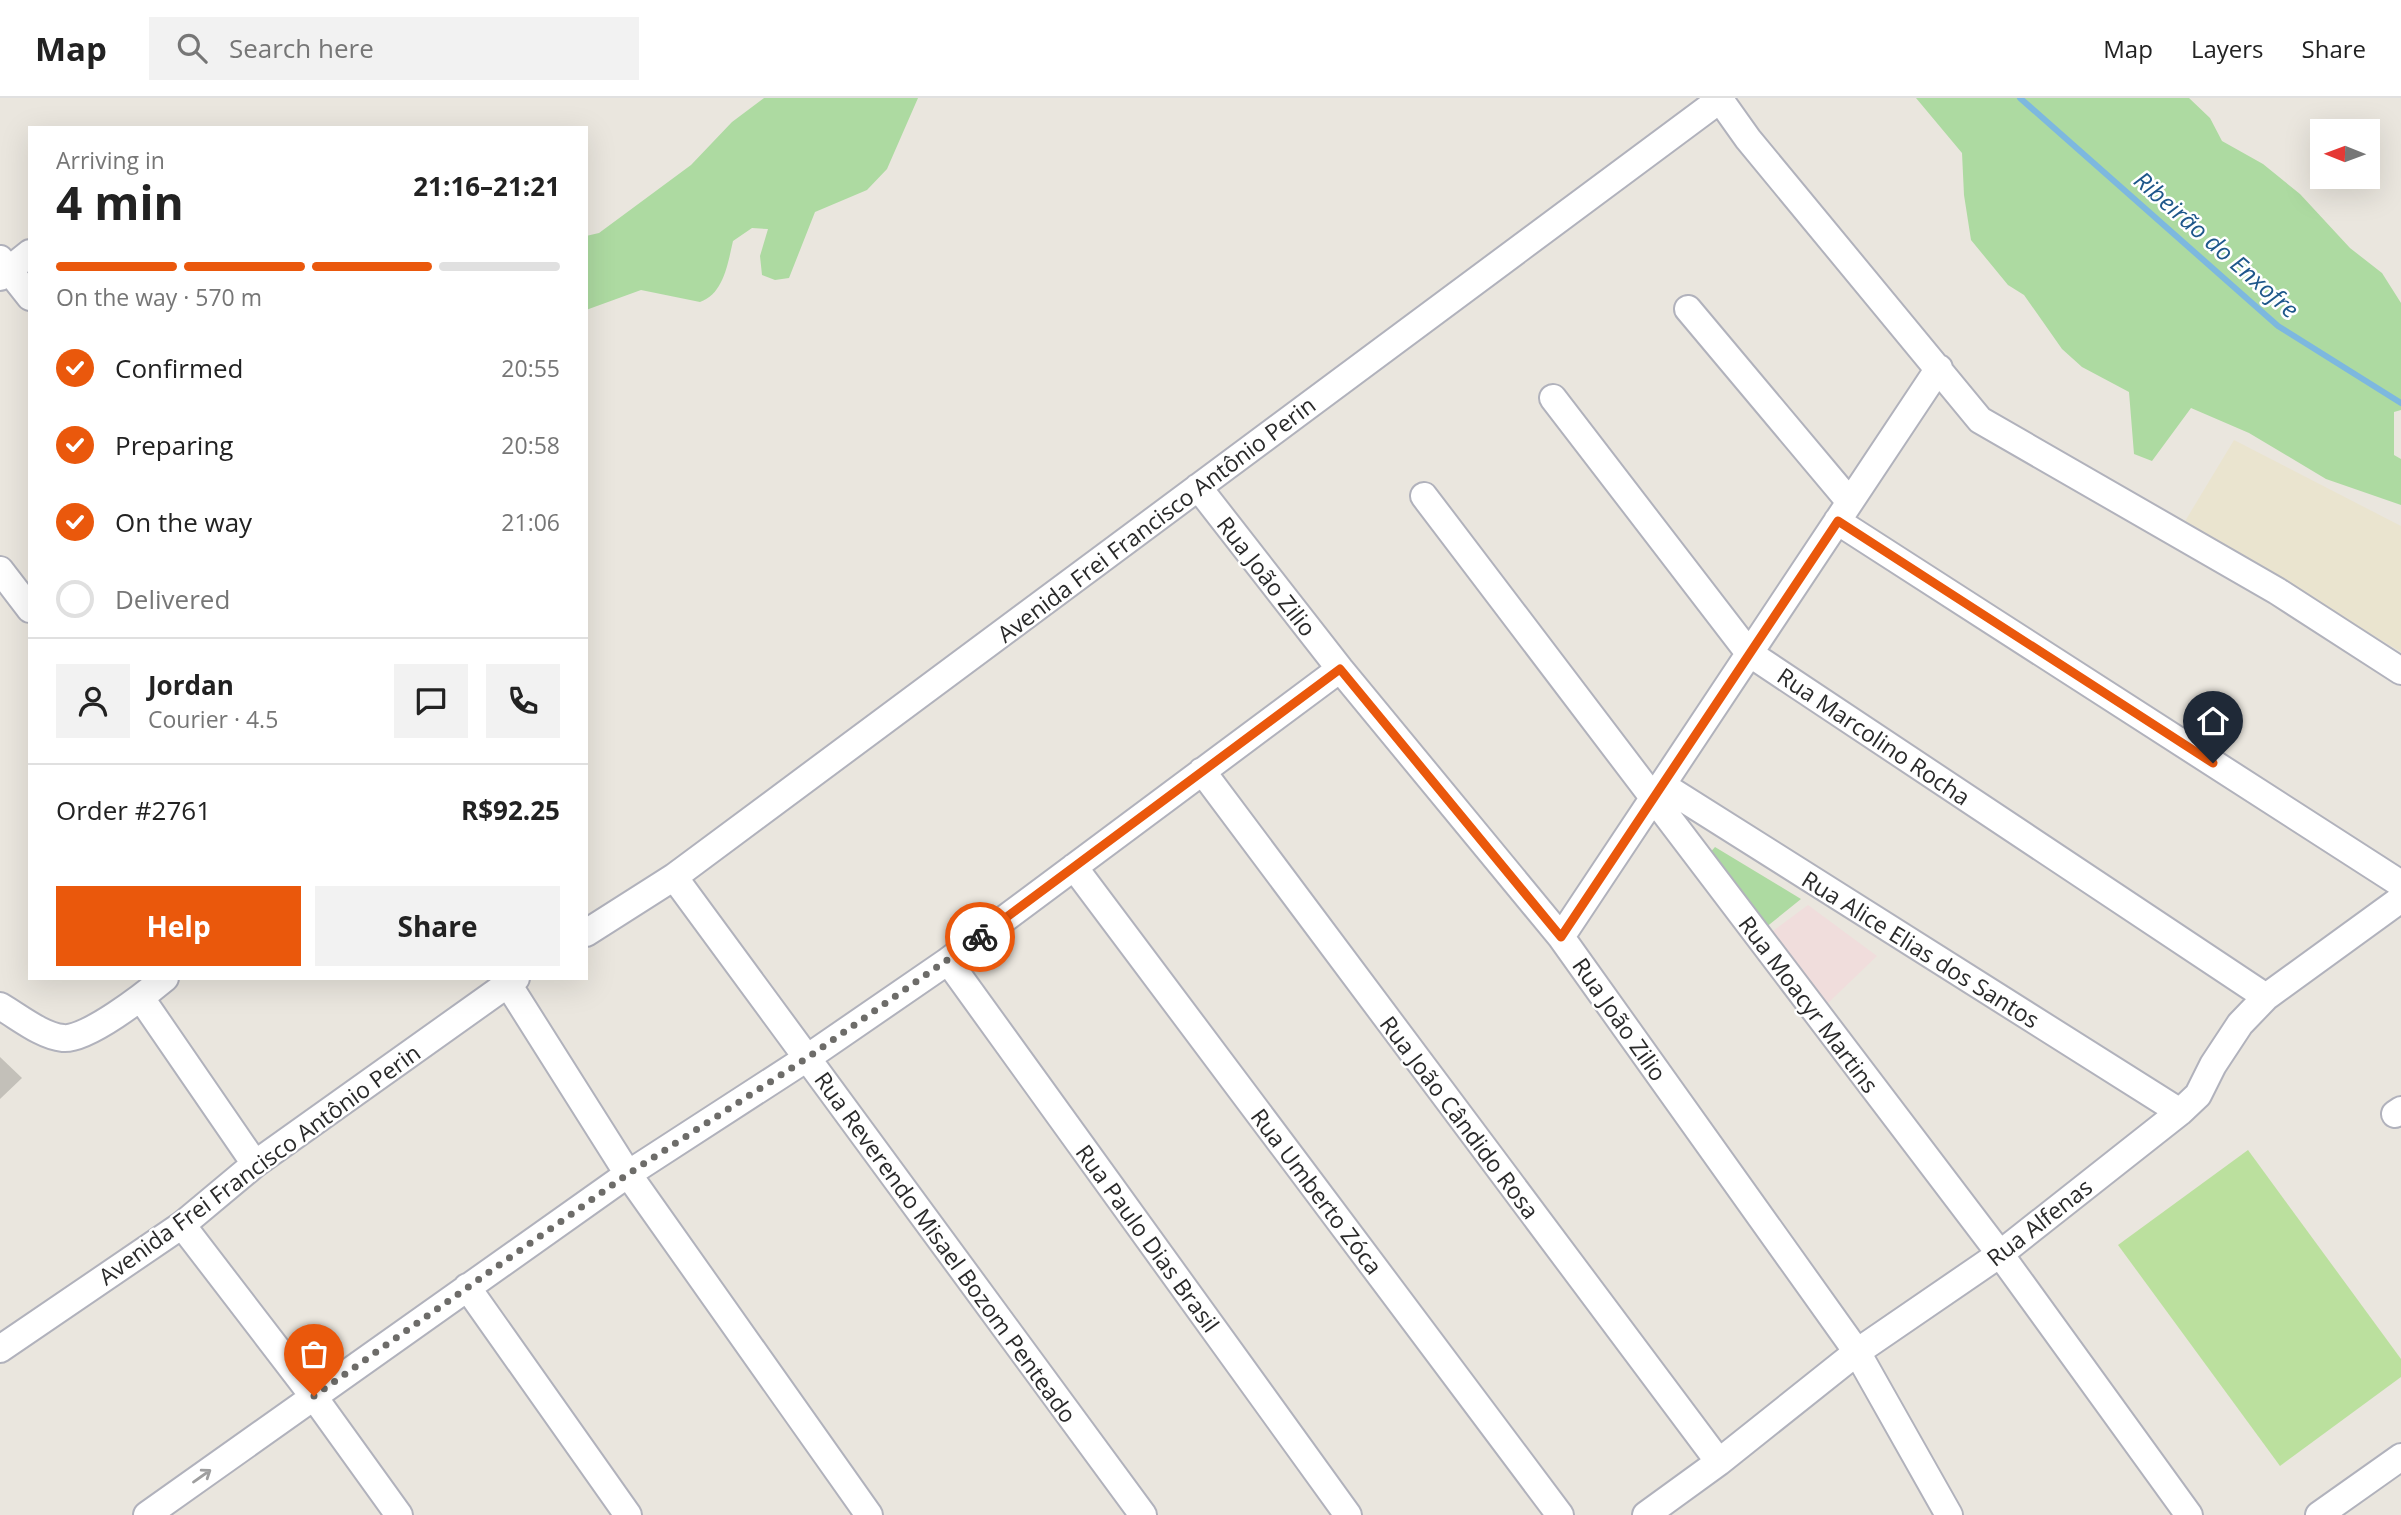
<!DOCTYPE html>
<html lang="en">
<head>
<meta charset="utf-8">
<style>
	body { margin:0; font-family:"Open Sans",sans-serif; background:#f2f2f2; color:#222; height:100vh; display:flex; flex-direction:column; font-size:26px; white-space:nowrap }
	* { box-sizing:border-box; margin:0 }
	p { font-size:23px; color:#767676 }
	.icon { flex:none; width:38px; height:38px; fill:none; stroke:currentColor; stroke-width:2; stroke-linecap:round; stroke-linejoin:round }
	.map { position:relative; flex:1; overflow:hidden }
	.panel { position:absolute; left:28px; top:28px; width:560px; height:854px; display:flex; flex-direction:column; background:#fff; border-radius:0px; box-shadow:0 7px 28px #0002 }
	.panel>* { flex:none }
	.needle { width:46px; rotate:271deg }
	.buttons { position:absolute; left:2310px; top:21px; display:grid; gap:14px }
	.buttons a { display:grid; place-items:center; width:70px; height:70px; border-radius:0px; background:#fff; box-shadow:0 7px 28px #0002; font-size:35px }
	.pin { position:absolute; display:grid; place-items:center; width:60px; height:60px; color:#fff; margin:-72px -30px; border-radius:50% 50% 50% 0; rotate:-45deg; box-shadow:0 0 7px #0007 }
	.pin .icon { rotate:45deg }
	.courier { position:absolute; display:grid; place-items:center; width:70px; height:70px; margin:-35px; border:5px solid #ea580c; border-radius:50%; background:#fff; color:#222; box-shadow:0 2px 9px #0007 }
	.headline em { font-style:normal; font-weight:700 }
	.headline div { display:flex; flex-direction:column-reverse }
	.headline { display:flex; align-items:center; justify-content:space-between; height:119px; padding:0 28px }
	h1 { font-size:46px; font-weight:700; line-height:52px }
	.bar { display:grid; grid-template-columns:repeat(4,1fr); gap:10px 7px; align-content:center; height:84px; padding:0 28px }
	.bar i { height:9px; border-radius:5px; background:#e0e0e0 }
	.bar .selected { background:#ea580c }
	.bar p { grid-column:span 4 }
	.line { display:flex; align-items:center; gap:18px; padding:0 28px; border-top:2px solid #e0e0e0 }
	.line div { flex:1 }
	.round { display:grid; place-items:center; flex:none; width:74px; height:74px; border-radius:0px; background:#f2f2f2 }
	ol { padding:0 28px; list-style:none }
	li { display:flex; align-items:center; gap:21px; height:77px }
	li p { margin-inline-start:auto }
	li .icon { padding:7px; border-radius:50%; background:#ea580c; color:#fff; stroke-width:4 }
	li:last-child { color:#767676 }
	li i { width:38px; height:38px; border:4px solid #e0e0e0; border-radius:50% }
	.button { display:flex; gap:14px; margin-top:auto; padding:14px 28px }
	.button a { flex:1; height:80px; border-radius:0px; background:#ea580c; color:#fff; font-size:28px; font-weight:700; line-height:80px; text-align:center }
	.button a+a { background:#f2f2f2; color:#222 }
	header { display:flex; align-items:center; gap:42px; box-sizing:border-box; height:98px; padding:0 35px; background:#fff; border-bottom:2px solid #e0e0e0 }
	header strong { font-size:33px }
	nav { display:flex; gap:38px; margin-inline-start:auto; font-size:24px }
	.search { width:490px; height:63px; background:#f2f2f2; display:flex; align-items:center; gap:18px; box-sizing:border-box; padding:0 24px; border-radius:0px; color:#767676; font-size:26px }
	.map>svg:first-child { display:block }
</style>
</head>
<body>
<header>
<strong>Map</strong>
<div class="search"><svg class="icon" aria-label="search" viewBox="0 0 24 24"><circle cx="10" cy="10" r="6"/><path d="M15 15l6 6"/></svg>Search here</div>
<nav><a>Map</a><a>Layers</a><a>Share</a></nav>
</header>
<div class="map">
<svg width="2401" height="1417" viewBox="0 0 2401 1417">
	<rect width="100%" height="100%" fill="#eae6de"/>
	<!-- education -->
	<path fill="#eae4cf" d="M2234 342 2401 428V554L2184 425Z"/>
	<!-- medical -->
	<path fill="#f0dddc" d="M1808 807 1877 858 1826 907 1769 836Z"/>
	<!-- green -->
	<path fill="#addaa1" d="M764 0H918L887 71 867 92 815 114 789 180 775 182 762 177 760 158 768 131 752 130 733 143C728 164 724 196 700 204L641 192 586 212V138L599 135 691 67 732 24Z
		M1916 0H2189L2210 20 2222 43 2263 66 2300 96 2350 150 2382 175 2401 205V312L2394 314V357L2401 361V407L2326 381 2249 335 2191 310 2152 363 2134 356 2129 294 2082 269 2062 251 2024 197 2008 187 1971 142 1964 97 1962 55Z
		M1715 749 1801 801 1765 830 1707 758Z"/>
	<!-- pitch -->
	<path fill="#bbe09e" d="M2248 1052 2401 1261V1279L2280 1368 2118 1147Z"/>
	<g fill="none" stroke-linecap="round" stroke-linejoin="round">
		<!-- stream -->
		<path stroke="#7db8df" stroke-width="6" d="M2020 0 2278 228 2401 305"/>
	</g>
	<!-- building -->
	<path fill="#c3c0b9" d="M0 959 22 980 0 1001Z"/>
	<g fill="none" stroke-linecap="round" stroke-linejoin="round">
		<defs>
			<path id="minor" d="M1721 3 1748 41 1980 322 2277 493 2401 573
				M0 161 30 199
				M0 179 30 155
				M1688 211 1850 404
				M1553 300 1749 555 2266 899
				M1198 389 1340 571 1561 839 1857 1254 1949 1417
				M1424 398 2000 1156 2189 1417
				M1837 423 2401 786
				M0 472 30 511
				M1202 673 1719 1364
				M1662 687 2180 1014
				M1074 769 1560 1417
				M674 779 1143 1417
				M586 835 674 779 1722 0
				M1561 839 1939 270
				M948 863 1348 1417
				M508 886 628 1076 869 1417
				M141 900 255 1066
				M0 908C19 919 42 938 63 940 86 943 146 896 165 880
				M2395 1016 2401 1012
				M182 1127 314 1299 399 1417
				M467 1189 628 1417
				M0 1251 182 1127 255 1066 516 880
				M147 1417 628 1076 807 960 948 863 1340 571
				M1646 1417 1719 1364 1857 1254 2000 1156 2180 1014 2198 997 2213 967 2240 926 2266 899 2401 801
				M2319 1417 2401 1359"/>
		</defs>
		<!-- minor casing -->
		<use href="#minor" stroke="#b1b2bc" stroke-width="30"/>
		<!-- minor -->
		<use href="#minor" stroke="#fff" stroke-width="26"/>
	</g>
	<!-- one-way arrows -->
	<defs><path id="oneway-shaft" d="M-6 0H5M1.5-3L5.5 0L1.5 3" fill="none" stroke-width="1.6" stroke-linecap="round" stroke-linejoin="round" transform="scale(1.75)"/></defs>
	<use stroke="#9f9f9f" href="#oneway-shaft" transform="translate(202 1378) rotate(-35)"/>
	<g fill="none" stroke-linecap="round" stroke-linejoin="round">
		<!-- done -->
		<path stroke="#6d6c69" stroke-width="7" stroke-dasharray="0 12.6" d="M314 1298 628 1076 807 960 980 839"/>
		<!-- route -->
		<path stroke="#ea580c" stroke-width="9" d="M980 839 1340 571 1561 839 1838 423 2213 665"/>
	</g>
	<g text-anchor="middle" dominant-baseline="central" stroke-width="5" stroke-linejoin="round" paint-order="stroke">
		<!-- street labels -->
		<g font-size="23" fill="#2a2a2a" stroke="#fff">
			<text transform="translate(1156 421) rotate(-37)">Avenida Frei Francisco Antônio Perin</text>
			<text transform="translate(1267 478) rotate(52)">Rua João Zilio</text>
			<text transform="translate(1874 638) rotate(34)">Rua Marcolino Rocha</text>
			<text transform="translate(1921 851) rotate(32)">Rua Alice Elias dos Santos</text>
			<text transform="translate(1809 906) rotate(53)">Rua Moacyr Martins</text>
			<text transform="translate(1620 921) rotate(55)">Rua João Zilio</text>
			<text transform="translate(1460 1019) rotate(53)">Rua João Cândido Rosa</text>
			<text transform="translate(259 1066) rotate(-36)">Avenida Frei Francisco Antônio Perin</text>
			<text transform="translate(1317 1093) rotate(53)">Rua Umberto Zóca</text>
			<text transform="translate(2039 1124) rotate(-38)">Rua Alfenas</text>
			<text transform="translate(1148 1140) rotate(54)">Rua Paulo Dias Brasil</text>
			<text transform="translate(946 1149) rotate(54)">Rua Reverendo Misael Bozom Penteado</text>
		</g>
		<!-- water labels -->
		<g font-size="24" font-style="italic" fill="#1e578a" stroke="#fff">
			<text transform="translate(2217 146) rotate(41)">Ribeirão do Enxofre</text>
		</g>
	</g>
</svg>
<div class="buttons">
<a><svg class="needle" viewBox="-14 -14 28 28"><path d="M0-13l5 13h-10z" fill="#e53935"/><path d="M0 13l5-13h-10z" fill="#767676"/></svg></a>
</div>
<div class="pin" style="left:314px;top:1298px;background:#ea580c"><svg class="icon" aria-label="bag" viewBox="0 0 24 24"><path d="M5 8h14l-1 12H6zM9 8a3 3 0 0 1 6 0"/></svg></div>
<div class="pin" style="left:2213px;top:665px;background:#1f2937"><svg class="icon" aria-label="home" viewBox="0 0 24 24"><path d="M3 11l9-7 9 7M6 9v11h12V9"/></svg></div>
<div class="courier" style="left:980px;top:839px"><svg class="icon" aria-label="bike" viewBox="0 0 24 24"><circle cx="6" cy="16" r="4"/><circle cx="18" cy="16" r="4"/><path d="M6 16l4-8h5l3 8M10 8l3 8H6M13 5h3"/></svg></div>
<section class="panel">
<div class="headline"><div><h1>4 min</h1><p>Arriving in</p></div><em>21:16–21:21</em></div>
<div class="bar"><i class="selected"></i><i class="selected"></i><i class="selected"></i><i></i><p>On the way · 570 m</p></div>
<ol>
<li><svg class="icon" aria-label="check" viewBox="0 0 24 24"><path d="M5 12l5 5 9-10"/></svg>Confirmed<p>20:55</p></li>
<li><svg class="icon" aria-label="check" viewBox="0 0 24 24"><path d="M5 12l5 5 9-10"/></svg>Preparing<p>20:58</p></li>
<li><svg class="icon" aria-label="check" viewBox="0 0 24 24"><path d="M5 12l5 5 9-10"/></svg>On the way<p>21:06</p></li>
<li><i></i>Delivered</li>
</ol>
<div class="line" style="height:126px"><a class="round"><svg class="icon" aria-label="person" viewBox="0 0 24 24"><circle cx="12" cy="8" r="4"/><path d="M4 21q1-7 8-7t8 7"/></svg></a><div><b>Jordan</b><p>Courier · 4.5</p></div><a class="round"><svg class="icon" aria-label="chat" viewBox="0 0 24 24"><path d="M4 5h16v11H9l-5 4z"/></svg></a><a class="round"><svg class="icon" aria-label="phone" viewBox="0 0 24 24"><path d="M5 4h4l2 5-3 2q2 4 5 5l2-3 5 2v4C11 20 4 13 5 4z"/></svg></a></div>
<div class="line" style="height:91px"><div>Order #2761</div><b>R$92.25</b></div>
<div class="button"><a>Help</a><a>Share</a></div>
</section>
</div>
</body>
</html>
